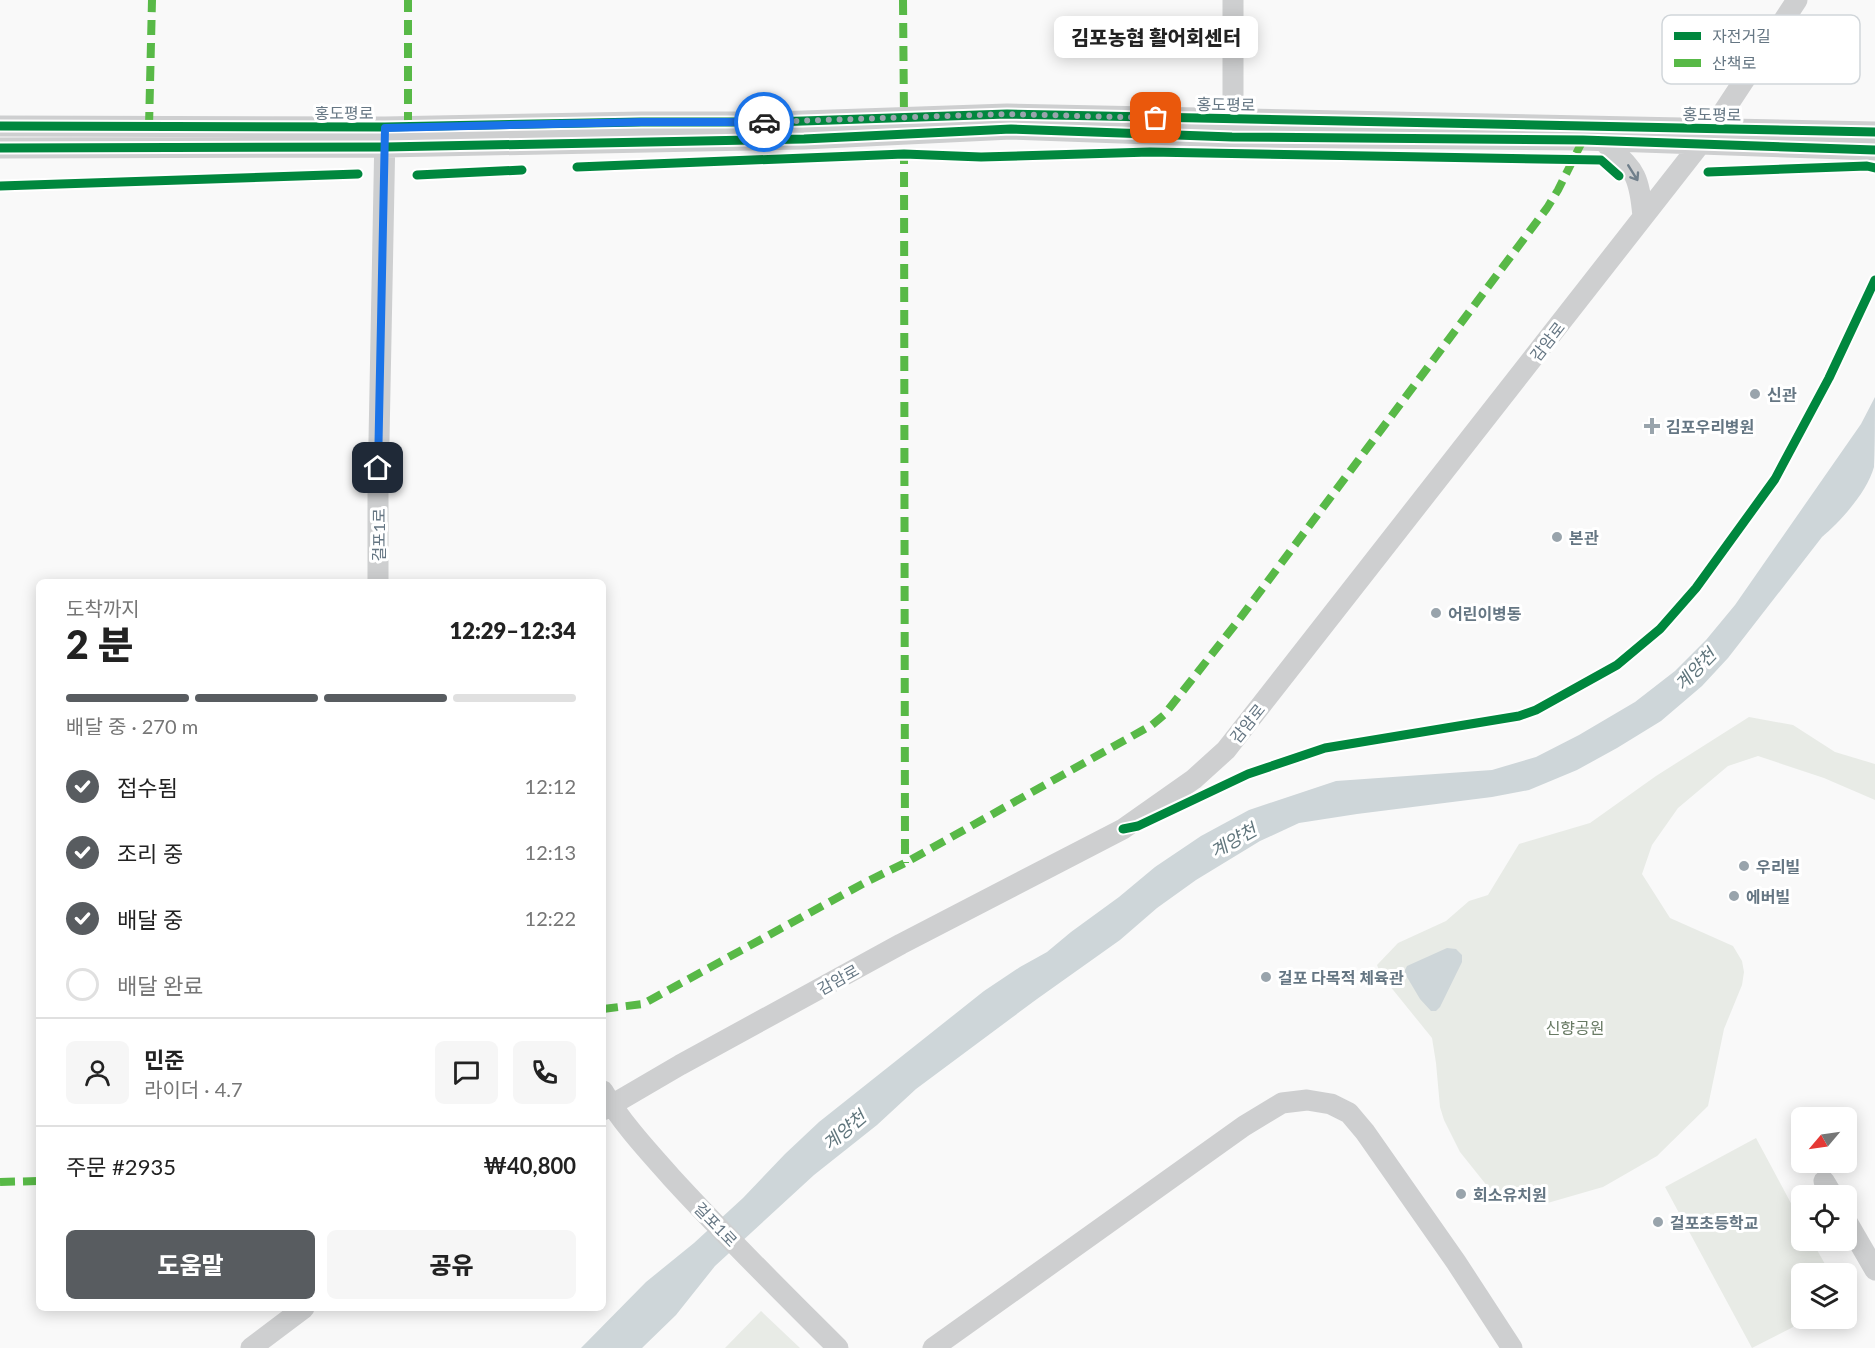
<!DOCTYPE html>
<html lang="ko">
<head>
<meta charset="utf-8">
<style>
	body { margin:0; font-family:Lato,"Noto Sans KR",sans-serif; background:#f6f6f6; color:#222; height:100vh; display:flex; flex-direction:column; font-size:22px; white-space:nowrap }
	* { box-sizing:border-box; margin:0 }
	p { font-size:20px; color:#767676 }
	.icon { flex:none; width:33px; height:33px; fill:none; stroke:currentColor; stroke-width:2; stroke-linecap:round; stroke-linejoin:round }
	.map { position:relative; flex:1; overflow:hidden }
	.details { position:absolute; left:36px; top:579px; width:570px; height:732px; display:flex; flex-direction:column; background:#fff; border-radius:9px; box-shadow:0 3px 15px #0003 }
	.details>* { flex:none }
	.needle { width:39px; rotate:241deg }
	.tools { position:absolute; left:1791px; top:1107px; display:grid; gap:12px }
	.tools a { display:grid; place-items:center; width:66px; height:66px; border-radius:9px; background:#fff; box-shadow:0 3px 15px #0003; font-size:30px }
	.pin { position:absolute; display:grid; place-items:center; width:51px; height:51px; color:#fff; margin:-26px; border-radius:12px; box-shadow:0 3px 9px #0006 }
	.courier { position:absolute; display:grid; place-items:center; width:60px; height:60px; margin:-30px; border:4px solid #1a73e8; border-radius:50%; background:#fff; color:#222; box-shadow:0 2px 8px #0007 }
	.bubble { position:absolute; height:42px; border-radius:9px; background:#fff; box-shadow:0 3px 15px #0003; font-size:20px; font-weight:800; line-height:42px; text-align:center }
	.head em { font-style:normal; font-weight:800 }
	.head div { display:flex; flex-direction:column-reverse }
	.head { display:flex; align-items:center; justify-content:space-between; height:102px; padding:0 30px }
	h1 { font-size:39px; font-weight:800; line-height:45px }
	.bar { display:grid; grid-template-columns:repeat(4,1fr); gap:9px 6px; align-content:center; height:72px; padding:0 30px }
	.bar i { height:8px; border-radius:4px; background:#e0e0e0 }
	.bar .current { background:#585c60 }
	.bar p { grid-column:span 4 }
	.line { display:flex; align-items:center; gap:15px; padding:0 30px; border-top:2px solid #e0e0e0 }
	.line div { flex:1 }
	.round { display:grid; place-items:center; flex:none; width:63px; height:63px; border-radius:9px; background:#f6f6f6 }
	ol { padding:0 30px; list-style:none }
	li { display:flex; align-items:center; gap:18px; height:66px }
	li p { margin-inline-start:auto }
	li .icon { padding:6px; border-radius:50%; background:#585c60; color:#fff; stroke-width:4 }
	li:last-child { color:#767676 }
	li i { width:33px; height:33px; border:3px solid #e0e0e0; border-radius:50% }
	.cta { display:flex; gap:12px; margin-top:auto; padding:12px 30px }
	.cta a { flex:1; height:69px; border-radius:9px; background:#585c60; color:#fff; font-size:24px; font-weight:800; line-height:69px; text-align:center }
	.cta a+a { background:#f6f6f6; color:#222 }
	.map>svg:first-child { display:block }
</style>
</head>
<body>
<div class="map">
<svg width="1875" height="1348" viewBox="0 0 1875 1348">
	<rect width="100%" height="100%" fill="#f9f9f9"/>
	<!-- green -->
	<path fill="#e8ebe6" d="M1749 717 1793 725 1835 752 1875 764V800L1824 778 1758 756 1728 766 1678 808 1652 845 1642 874 1670 918 1733 946 1742 961 1744 972 1742 985 1724 1029 1708 1106 1657 1156 1603 1187 1544 1204 1488 1187 1460 1152 1444 1120 1440 1107 1436 1063 1432 1038 1381 975 1377 965 1398 943 1446 921 1469 901 1488 895 1519 844 1590 823 1656 776Z
		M1756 1138 1801 1222 1802 1240 1812 1241 1830 1273 1802 1274V1318L1809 1319 1752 1348 1665 1187Z
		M761 1311 800 1348H725Z"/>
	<!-- water -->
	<path fill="#ced6d9" d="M1875 397C1875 413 1875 453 1874 467 1867 492 1841 521 1822 537L1728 658 1702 686 1661 721 1617 748 1577 770 1529 790 1492 797 1357 814 1299 823 1260 841 1196 880 1157 908 1120 940 1037 999 916 1089 877 1125 814 1175 715 1266 676 1315 642 1348H581L646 1282 694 1243 743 1198 785 1154 819 1122 984 991 1020 967 1047 952 1071 932 1119 897 1155 867 1201 836 1249 810 1336 781 1492 770 1536 757 1579 735 1635 702 1675 671 1706 640 1735 605 1861 424Z
		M1447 948 1456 949 1462 955V962L1440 1007 1436 1011H1431L1420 999 1404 972 1407 966Z"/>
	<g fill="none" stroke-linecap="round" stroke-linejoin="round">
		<!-- minor -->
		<path stroke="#cecfd0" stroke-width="21" d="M0 126 385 127 641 122H774L1007 114 1875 132
			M1233 133V0
			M1602 140C1634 171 1639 171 1643 217
			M0 148 385 147 804 139 1011 129 1232 137 1583 140 1875 150
			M378 582V491L385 133
			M603 1091C621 1122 647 1150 671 1177 725 1236 782 1292 838 1348
			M603 1110 680 1065 901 944 1123 829 1194 779 1226 750 1712 129 1797 0
			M1824 1181 1833 1196
			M1846 1220 1875 1270
			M251 1348 304 1308
			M933 1348 1244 1126 1282 1103 1307 1100 1331 1104 1349 1113 1365 1132 1456 1262 1512 1348"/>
		<!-- quiet -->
		<path stroke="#58b947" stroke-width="8" stroke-dasharray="15 8" stroke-linecap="butt" d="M903 0 904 117
			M149 127 152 0
			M408 127V0
			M904 149 905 863
			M603 1009 643 1004 866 882 905 863 1152 725 1164 715 1238 621 1547 208 1558 190 1583 140
			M0 1182 39 1181"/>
		<defs>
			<path id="cycleway" d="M0 126 385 127 641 122H774L1007 114 1875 132
				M0 148 385 147 804 139 1011 129 1232 137 1583 140 1875 150
				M577 167 904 154 981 157 1150 152 1601 160 1619 176
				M1708 172 1867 166 1875 168
				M417 175 522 170
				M0 186 358 174
				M1123 829 1138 826 1248 774 1325 748 1519 716 1536 710 1617 665 1660 629 1696 588 1775 479 1829 378 1875 280"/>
		</defs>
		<!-- cycleway casing -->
		<use href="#cycleway" stroke="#fff" stroke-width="13"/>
		<!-- cycleway -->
		<use href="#cycleway" stroke="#00873e" stroke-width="9"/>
	</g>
	<!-- one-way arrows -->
	<defs><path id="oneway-shaft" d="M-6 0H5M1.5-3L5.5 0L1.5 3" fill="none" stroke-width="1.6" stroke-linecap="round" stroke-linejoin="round" transform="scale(1.5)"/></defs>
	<use stroke="#707f8b" href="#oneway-shaft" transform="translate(1633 173) rotate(58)"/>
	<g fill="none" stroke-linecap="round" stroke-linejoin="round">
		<!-- done -->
		<path stroke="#99a4ac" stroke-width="6" stroke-dasharray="0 10.8" d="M764 122 1007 114 1156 118"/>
		<!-- route -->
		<path stroke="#1a73e8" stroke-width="8" d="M378 468 385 128 641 122H764"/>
	</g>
	<!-- markers -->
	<g fill="#99a4ac" stroke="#fff" stroke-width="2">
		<circle cx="1755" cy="394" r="6"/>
		<path d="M1649 417h6v6h6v6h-6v6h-6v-6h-6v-6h6z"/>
		<circle cx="1557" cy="537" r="6"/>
		<circle cx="1436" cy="613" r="6"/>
		<circle cx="1744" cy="866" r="6"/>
		<circle cx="1734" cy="896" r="6"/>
		<circle cx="1266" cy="977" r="6"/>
		<circle cx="1461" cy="1194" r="6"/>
		<circle cx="1658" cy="1222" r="6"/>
	</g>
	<g text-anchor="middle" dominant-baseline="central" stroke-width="6" stroke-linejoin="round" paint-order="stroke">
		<!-- street labels -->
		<g font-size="16" fill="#657683" stroke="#fff">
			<text transform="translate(1226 104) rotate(1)">홍도평로</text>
			<text x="344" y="112">홍도평로</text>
			<text transform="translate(1712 114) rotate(1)">홍도평로</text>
			<text transform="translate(1547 341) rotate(-52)">감암로</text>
			<text transform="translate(378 535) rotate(-90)">걸포1로</text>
			<text transform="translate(1247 723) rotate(-51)">감암로</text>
			<text transform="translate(838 979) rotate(-29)">감암로</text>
			<text transform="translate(716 1224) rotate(46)">걸포1로</text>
		</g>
		<!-- poi labels -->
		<g font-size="16" font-weight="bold" fill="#657683" stroke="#fff" text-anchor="start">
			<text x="1767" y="394">신관</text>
			<text x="1666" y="426">김포우리병원</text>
			<text x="1569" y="537">본관</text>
			<text x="1448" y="613">어린이병동</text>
			<text x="1756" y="866">우리빌</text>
			<text x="1746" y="896">에버빌</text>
			<text x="1278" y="977">걸포 다목적 체육관</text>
			<text x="1473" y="1194">회소유치원</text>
			<text x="1670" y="1222">걸포초등학교</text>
		</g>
		<!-- park labels -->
		<g font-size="16" fill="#687a64" stroke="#fff">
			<text x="1575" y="1027">신향공원</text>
		</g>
		<!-- water labels -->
		<g font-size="18" font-style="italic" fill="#60757c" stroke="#fff">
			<text transform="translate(1695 669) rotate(-46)">계양천</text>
			<text transform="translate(1233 840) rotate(-30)">계양천</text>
			<text transform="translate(844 1130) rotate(-40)">계양천</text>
		</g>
	</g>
	<!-- legend -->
	<rect x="1662" y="15" width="198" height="69" rx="9" fill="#fff" stroke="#d1d6da" stroke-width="1.5"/>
	<rect x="1674" y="32" width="27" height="8" fill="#00873e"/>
	<rect x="1674" y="59" width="27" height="8" fill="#58b947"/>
	<g font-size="16" fill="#657683">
		<text x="1712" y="42">자전거길</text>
		<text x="1712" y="69">산책로</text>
	</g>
</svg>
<div class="tools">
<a><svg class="needle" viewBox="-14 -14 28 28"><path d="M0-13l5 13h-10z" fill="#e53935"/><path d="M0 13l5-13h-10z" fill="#767676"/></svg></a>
<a><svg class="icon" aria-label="locate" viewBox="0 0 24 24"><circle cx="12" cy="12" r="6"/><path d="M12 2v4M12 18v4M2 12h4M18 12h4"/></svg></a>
<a><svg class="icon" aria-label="layers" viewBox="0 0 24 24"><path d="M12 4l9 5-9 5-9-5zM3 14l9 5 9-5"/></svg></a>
</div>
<div class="pin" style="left:1156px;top:118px;background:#ea580c"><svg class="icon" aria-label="bag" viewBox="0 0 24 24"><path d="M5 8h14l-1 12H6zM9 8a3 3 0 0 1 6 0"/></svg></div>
<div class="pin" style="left:378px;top:468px;background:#1f2937"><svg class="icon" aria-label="home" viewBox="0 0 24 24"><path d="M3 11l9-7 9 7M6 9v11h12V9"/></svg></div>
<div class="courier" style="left:764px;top:122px"><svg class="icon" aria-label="car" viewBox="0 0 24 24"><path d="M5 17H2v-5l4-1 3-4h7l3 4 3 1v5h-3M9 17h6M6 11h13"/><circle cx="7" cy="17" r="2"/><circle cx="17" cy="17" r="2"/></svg></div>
<div class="bubble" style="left:1054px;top:16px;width:204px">김포농협 활어회센터</div>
<section class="details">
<div class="head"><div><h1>2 분</h1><p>도착까지</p></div><em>12:29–12:34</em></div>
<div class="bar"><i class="current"></i><i class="current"></i><i class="current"></i><i></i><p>배달 중 · 270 m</p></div>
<ol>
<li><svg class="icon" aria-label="check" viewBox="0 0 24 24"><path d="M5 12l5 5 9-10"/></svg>접수됨<p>12:12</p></li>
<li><svg class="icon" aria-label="check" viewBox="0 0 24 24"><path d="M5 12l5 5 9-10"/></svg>조리 중<p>12:13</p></li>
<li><svg class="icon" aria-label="check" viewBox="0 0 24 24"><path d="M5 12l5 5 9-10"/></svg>배달 중<p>12:22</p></li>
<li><i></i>배달 완료</li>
</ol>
<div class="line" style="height:108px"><a class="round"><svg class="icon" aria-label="person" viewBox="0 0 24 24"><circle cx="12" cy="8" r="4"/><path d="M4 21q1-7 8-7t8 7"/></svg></a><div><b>민준</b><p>라이더 · 4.7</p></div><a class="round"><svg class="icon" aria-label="chat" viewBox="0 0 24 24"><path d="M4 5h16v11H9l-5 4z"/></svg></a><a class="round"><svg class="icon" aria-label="phone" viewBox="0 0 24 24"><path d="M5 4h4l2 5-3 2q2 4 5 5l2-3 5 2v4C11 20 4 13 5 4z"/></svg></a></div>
<div class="line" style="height:78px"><div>주문 #2935</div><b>₩40,800</b></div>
<div class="cta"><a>도움말</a><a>공유</a></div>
</section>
</div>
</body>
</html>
